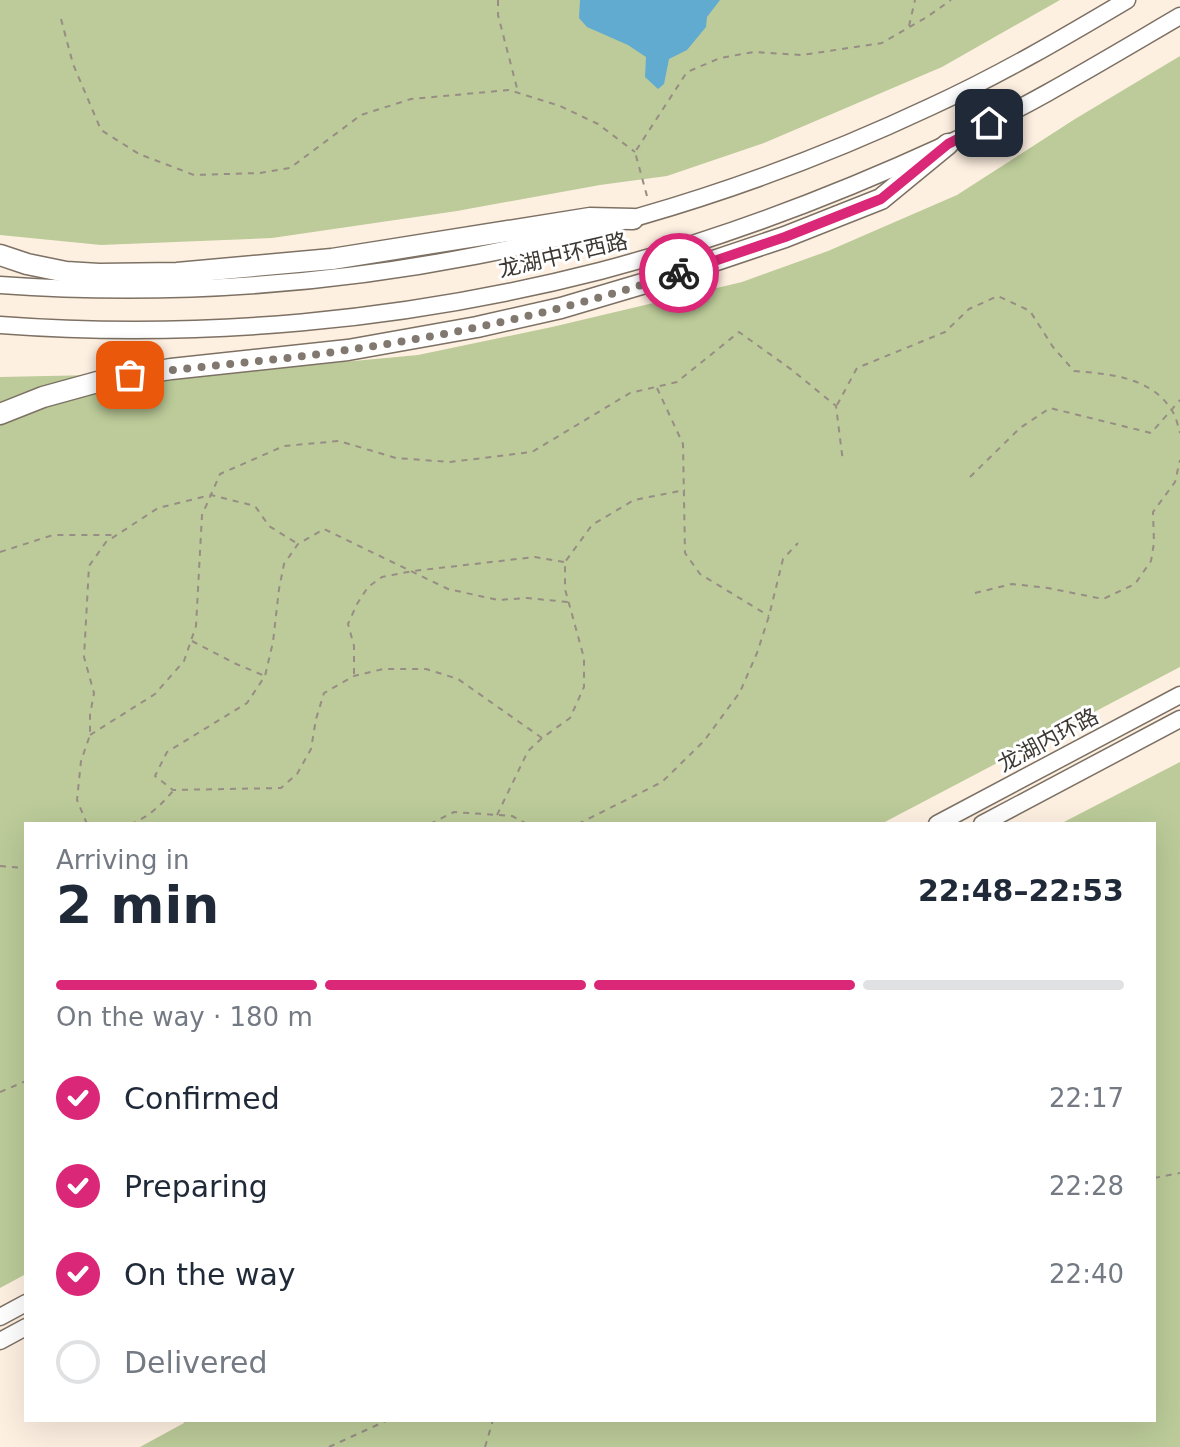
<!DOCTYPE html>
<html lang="en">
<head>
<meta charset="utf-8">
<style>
	body { margin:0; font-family:"DejaVu Sans","Noto Sans SC",sans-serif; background:#f6f6f7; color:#1f2937; height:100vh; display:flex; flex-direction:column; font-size:30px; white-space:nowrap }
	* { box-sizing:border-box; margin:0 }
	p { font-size:26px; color:#747a83 }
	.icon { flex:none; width:44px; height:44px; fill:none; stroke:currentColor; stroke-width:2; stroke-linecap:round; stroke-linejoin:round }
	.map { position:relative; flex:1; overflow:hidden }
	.details { position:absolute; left:24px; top:822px; width:1132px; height:600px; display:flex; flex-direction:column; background:#fff; border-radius:0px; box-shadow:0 8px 32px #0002 }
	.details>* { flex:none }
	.pin { position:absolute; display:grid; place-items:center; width:68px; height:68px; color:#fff; margin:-34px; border-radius:16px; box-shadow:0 4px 12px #0006 }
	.courier { position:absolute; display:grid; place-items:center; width:80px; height:80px; margin:-40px; border:6px solid #db2777; border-radius:50%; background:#fff; color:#222; box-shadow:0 2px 10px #0007 }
	.headline em { font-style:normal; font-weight:600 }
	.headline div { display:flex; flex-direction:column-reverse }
	.headline { display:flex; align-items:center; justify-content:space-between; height:136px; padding:0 32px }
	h1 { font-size:52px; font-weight:600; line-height:60px }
	.bar { display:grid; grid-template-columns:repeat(4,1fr); gap:12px 8px; align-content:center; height:96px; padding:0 32px }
	.bar i { height:10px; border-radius:6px; background:#e0e1e3 }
	.bar .on { background:#db2777 }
	.bar p { grid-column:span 4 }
	ol { padding:0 32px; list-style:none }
	li { display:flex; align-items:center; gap:24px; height:88px }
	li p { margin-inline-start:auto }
	li .icon { padding:8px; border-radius:50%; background:#db2777; color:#fff; stroke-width:4 }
	li:last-child { color:#747a83 }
	li i { width:44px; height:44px; border:4px solid #e0e1e3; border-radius:50% }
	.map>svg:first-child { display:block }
</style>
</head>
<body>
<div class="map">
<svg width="1180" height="1447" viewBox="0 0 1180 1447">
	<rect width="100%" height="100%" fill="#fef0e1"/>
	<!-- green -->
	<path fill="#bccb99" d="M0 0H1060L942 67 764 143 667 176 600 185 457 211 272 238 101 245 0 235Z
		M1180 56V667L881 824H26V1274L0 1288V377L235 372 418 355 552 327 742 282 828 251 957 195 1075 119Z
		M1180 762V1447H140L184 1423 183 1420H1154V824H1060Z"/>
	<!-- water -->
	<path fill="#61aad0" d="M580 0H720L707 17 706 27 687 50 669 59 664 84 658 89 645 77 646 57 628 45 587 27 579 18Z"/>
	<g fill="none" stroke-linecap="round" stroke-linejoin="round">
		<defs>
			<path id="secondary" d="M0 285C319 308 641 243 930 107 998 76 1063 38 1127 0
				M0 325C200 340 405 321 600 271 718 240 834 196 945 145 1026 108 1103 61 1180 16
				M937 824 1180 695
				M982 824 1180 719
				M0 1317 26 1303
				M0 1341 26 1327"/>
			<path id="trunk" d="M0 255 27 264 66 272 99 274 177 273 332 259 590 218 633 219
				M0 414 43 397 112 378 171 369 348 350 477 327 561 308 669 276 785 237 881 199 948 144"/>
		</defs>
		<!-- secondary casing -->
		<use href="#secondary" stroke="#7d7164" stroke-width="19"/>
		<!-- trunk casing -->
		<use href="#trunk" stroke="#7d7164" stroke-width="23"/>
		<!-- path -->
		<path stroke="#978d84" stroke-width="2" stroke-dasharray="6 6" stroke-linecap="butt" d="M498 0V15L518 92
			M61 19 73 64 101 130 139 154 194 175 260 173 290 168 361 115 411 99 509 90 560 106 598 124 635 152
			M909 26 915 0
			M647 196 635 152 687 72 720 58 754 52 802 55 882 43 927 17 951 0
			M657 388 683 444 685 553 700 574 769 616
			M837 405 857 368 945 332 969 309 998 296 1030 311 1053 347 1074 371C1110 374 1150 377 1171 409 1176 416 1178 426 1180 433
			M970 477 1020 428 1050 408 1151 433 1180 400
			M0 552 53 535H115
			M975 593 1012 584 1048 588 1103 599 1135 584 1151 561 1154 543 1153 512 1175 482 1180 460
			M192 641 234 663 265 676
			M354 674V646L348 624 357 604 368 587 382 577 413 571 535 557 564 562
			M90 735 155 694 184 661 196 626 202 515 220 474 284 446 339 441 396 458 450 462 532 452 630 393 677 382 739 332 792 370 836 406 843 462
			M542 738 458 679 426 669H383L354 676 324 693 316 719 311 749 297 774 281 788 173 790 155 776 167 752 247 703 265 676 273 642 279 589 284 564 298 544 324 529 448 589 498 600 527 598 568 602
			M497 815 528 751 542 738 570 718 584 687V658L565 589V562L592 525 634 500 685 490
			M87 824 77 800 81 761 90 735V715L94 693 84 657 89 566 106 542 158 508 211 495 255 506 269 526 298 544
			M130 824C148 818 161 805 173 791
			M430 824 454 812 512 816 527 824
			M578 824 662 782 704 741 740 692 757 653 769 616 783 559 798 543
			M0 866 26 868
			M0 1092 26 1081
			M1154 1178 1180 1173
			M329 1447 388 1420
			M485 1447 493 1420"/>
		<!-- secondary -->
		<use href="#secondary" stroke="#fff" stroke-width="16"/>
		<!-- trunk -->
		<use href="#trunk" stroke="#fff" stroke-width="20"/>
	</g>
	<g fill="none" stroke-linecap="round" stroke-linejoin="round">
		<!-- done -->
		<path stroke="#817870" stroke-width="8" stroke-dasharray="0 14.4" d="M130 375C202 366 275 361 347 350 460 334 571 309 679 273"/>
		<!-- route -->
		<path stroke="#db2777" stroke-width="10" d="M679 273 785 237 881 199 948 144 989 123"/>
	</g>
	<g text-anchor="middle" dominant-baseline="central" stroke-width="6" stroke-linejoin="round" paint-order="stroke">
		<!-- street labels -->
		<g font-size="22" fill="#3e3833" stroke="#fff">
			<text transform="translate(563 255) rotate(-13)">龙湖中环西路</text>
			<text transform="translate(1048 740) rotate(-28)">龙湖内环路</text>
		</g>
	</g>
</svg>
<div class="pin" style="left:130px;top:375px;background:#ea580c"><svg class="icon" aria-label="bag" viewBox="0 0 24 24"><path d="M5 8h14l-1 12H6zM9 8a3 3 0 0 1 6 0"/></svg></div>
<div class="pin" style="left:989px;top:123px;background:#1f2937"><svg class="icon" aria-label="home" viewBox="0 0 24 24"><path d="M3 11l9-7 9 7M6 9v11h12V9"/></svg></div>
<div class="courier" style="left:679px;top:273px"><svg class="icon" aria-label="bike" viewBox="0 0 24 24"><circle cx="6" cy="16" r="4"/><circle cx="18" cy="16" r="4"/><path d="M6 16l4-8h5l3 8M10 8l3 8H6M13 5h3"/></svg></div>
<section class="details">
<div class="headline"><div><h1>2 min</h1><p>Arriving in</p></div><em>22:48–22:53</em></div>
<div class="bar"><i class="on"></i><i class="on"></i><i class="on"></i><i></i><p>On the way · 180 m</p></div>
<ol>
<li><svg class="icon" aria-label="check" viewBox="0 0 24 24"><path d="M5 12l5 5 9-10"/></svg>Confirmed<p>22:17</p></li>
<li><svg class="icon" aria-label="check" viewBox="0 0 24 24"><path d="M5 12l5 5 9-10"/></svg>Preparing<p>22:28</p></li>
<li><svg class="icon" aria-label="check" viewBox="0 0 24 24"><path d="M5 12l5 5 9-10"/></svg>On the way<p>22:40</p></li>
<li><i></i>Delivered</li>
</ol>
</section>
</div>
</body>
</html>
